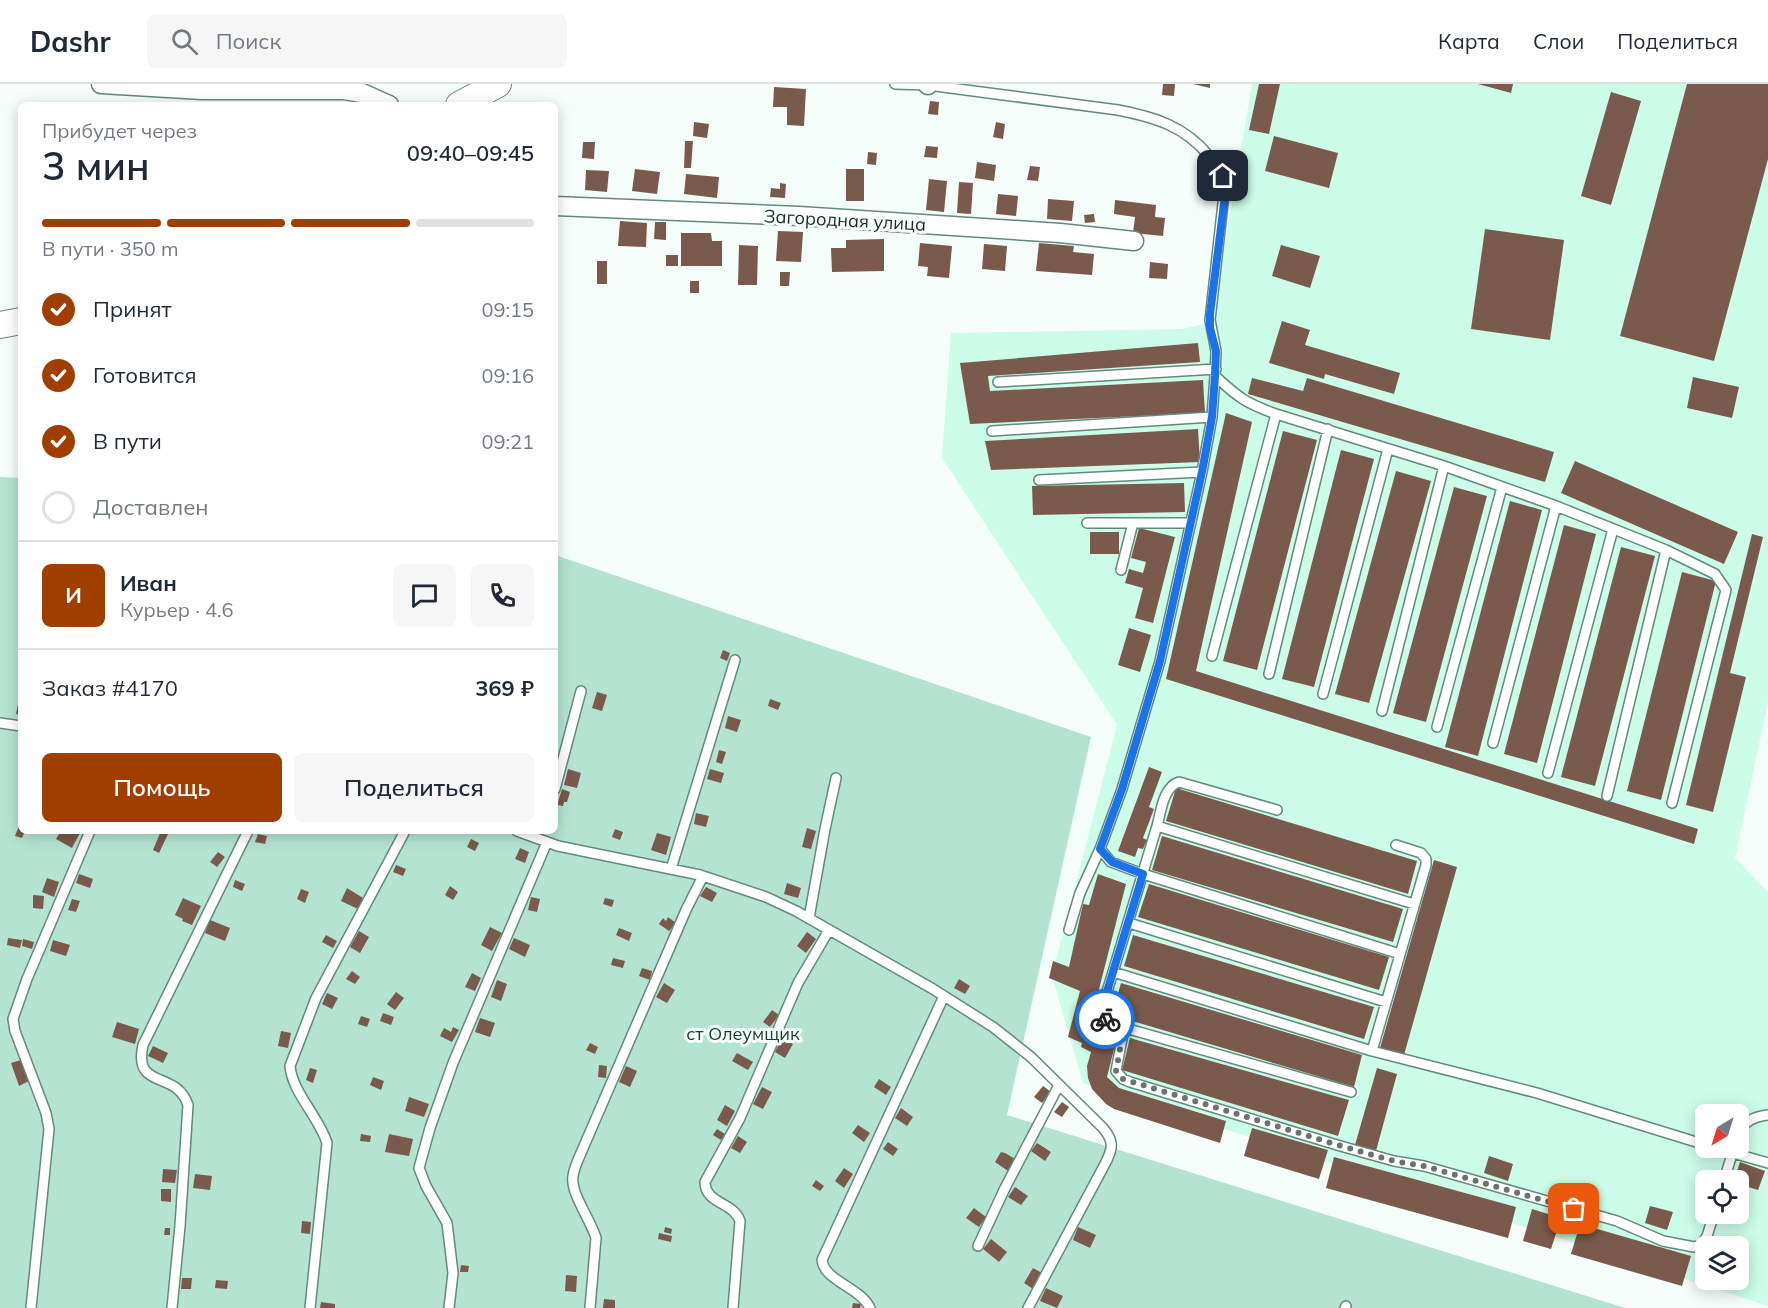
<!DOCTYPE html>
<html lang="ru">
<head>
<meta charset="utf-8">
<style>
	body { margin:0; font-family:Mulish,sans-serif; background:#f6f6f7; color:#1f2937; height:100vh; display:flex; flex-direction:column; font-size:22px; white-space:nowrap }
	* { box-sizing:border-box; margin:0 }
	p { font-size:20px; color:#747a83 }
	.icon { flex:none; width:33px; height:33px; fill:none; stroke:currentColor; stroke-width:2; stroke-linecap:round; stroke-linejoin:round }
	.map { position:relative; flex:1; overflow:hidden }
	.drawer { position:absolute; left:18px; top:18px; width:540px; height:732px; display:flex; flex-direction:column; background:#fff; border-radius:9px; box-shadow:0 3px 15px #0003 }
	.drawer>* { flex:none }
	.needle { width:39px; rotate:218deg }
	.controls { position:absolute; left:1695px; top:1020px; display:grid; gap:12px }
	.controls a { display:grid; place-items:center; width:54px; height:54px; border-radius:9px; background:#fff; box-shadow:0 3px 15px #0003; font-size:30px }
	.pin { position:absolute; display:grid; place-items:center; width:51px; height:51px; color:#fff; margin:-26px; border-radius:12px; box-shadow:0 3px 9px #0006 }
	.courier { position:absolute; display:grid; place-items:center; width:60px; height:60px; margin:-30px; border:4px solid #1a73e8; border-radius:50%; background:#fff; color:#222; box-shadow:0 2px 8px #0007 }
	.head em { font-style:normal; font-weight:600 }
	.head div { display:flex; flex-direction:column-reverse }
	.head { display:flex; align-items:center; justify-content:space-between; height:102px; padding:0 24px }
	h1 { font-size:39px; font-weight:600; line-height:45px }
	.bar { display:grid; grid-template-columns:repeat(4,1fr); gap:9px 6px; align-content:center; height:72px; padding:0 24px }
	.bar i { height:8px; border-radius:4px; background:#e0e1e3 }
	.bar .active { background:#a03e00 }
	.bar p { grid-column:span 4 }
	.line { display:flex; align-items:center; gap:15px; padding:0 24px; border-top:2px solid #e0e1e3 }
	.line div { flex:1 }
	.round { display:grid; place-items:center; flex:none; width:63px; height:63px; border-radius:9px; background:#f6f6f7 }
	ol { padding:0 24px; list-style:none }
	li { display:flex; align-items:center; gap:18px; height:66px }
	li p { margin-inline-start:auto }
	li .icon { padding:6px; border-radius:50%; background:#a03e00; color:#fff; stroke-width:4 }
	li:last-child { color:#747a83 }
	li i { width:33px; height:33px; border:3px solid #e0e1e3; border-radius:50% }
	.primary-button { display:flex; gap:12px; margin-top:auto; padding:12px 24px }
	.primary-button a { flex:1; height:69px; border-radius:9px; background:#a03e00; color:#fff; font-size:24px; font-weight:600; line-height:69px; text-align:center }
	.primary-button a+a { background:#f6f6f7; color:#1f2937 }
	header { display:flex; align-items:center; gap:36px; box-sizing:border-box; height:84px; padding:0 30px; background:#fff; border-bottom:2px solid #e0e1e3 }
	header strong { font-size:28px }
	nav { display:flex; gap:33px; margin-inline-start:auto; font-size:21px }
	.search { width:420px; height:54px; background:#f6f6f7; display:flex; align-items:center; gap:15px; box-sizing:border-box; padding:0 21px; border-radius:9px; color:#747a83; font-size:22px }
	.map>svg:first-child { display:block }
</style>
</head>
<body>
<header>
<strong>Dashr</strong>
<div class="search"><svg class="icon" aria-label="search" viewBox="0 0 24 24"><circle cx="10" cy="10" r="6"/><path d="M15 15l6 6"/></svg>Поиск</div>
<nav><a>Карта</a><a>Слои</a><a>Поделиться</a></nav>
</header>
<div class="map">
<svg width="1768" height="1224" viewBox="0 0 1768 1224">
	<rect width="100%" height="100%" fill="#f5fdfa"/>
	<!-- built -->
	<path fill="#cbfde9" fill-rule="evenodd" d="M1252 0H1768V618L1735 774 1768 808V1222L1083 999 1052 892 1117 641 942 374 951 249 1183 245 1212 238ZM1706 1030H1738V1064H1706ZM1706 1096H1738V1130H1706ZM1706 1162H1738V1196H1706Z"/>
	<!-- green -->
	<path fill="#b4e3d1" d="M0 393 21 394V747H555V471L1091 653 1007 1031 1625 1224H0Z"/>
	<!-- building -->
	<path fill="#7a5a4c" d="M1163 0H1175L1174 12 1162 11Z
		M1193 0H1210V4Z
		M1259 0H1280L1269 50 1249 46Z
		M1478 0H1513L1511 9Z
		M1687 0H1768V75L1714 277 1620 252Z
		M774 3 806 5 804 42 787 41V23H773Z
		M1611 8 1641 17 1611 121 1581 112Z
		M930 17 939 18 938 31 928 30Z
		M694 38 709 40 707 54 693 52Z
		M996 38 1005 40 1003 55 993 53Z
		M1274 52 1338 69 1329 104 1265 87Z
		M685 57H693L691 84H684Z
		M583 58H595L594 75 582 74Z
		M926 62 938 63 937 74 924 73Z
		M868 68 877 69 876 81 867 80Z
		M977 78 996 81 994 97 975 94Z
		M1030 82 1040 83 1038 97 1027 96Z
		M635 85 660 88 657 110 632 107Z
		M846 85H864V117H846Z
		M586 86 609 87 607 108 585 106Z
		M686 90 719 93 717 114 684 110Z
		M929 95 947 97 944 128 926 126Z
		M959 98 973 99 971 130 957 129Z
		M780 99 786 100 785 114 770 113 771 104 780 105Z
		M998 110 1018 112 1016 132 996 130Z
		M1048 115 1074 117 1072 137 1047 135Z
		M1115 116 1156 121 1155 133 1165 134 1163 152 1133 149 1135 133 1114 130Z
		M1094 130 1095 138 1085 139 1084 131Z
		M620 137 647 139 646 163 618 162Z
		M655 138H666V156L654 155Z
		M1485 145 1564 156 1550 256 1471 245Z
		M778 147 803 148 801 178 776 177Z
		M681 149H711L712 157H722V182H681Z
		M884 155V187L832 188 831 164H846V156Z
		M920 159 952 162 949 194 927 192 928 183 918 182Z
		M1039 159 1074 162 1073 168 1094 170 1092 191 1036 187Z
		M984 160 1007 162 1005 187 982 185Z
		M739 161 758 162 757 201H738Z
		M1281 161 1320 172 1310 204 1272 192Z
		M666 171H678V182H666Z
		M597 177H607V200H597Z
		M1150 178 1168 180 1167 195 1149 194Z
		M780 188H790L789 202H780Z
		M690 197H699V209H690Z
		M1282 237 1310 246 1305 261 1400 289 1394 310 1325 290 1324 295 1269 279Z
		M1198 259 1200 278 988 292 990 307 1203 296 1205 329 970 340 960 279Z
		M1693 293 1739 303 1732 334 1687 324Z
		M1252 294 1303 307 1307 294 1554 368 1545 398 1248 310Z
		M1226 329 1252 338 1196 587 1698 745 1694 760 1166 595Z
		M1198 345 1200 378 991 386 985 357Z
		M1283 347 1317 356 1257 586 1223 577Z
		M1341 366 1374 375 1314 603 1282 595Z
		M1575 377 1738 448 1724 480 1561 409Z
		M1396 387 1431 397 1369 619 1335 610Z
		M1184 399 1185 428 1033 431 1032 402Z
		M1454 403 1487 412 1426 638 1393 629Z
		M1510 417 1542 426 1478 672 1445 663Z
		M1564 441 1596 450 1537 679 1504 670Z
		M1139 444 1175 453 1153 539 1135 534 1143 504 1125 499 1129 485 1143 489 1146 478 1131 474Z
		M1090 448H1119V470H1090Z
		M1752 450 1763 453 1730 589 1746 593 1713 728 1686 721Z
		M1621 463 1655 472 1595 702 1561 693Z
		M1682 488 1716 497 1661 716 1627 707Z
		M1129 544 1151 551 1140 588 1118 581Z
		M723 566 730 569 727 577 720 574Z
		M597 608 607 611 602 627 592 624Z
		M19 615 21 616V631L16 630Z
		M770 615 781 619 778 626 768 622Z
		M728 632 741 636 737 648 725 644Z
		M719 666 726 668 722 680 716 678Z
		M1149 683 1162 688 1149 723 1154 725 1143 754 1147 756 1143 765 1138 764 1135 773 1118 767Z
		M568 685 581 689 577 704 564 701Z
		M710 685 724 689 721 699 707 695Z
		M1176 704 1417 777 1408 810 1166 737Z
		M562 705 570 708 567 718H564L563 722 557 721Z
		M696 729 709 732 706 743 694 740Z
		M21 737V747H25L22 754 15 752Z
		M807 744 816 747 811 765 802 763Z
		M615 745 623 748 620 756 612 753Z
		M61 747H81L72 764 56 755Z
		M161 747 169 748 159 769 153 766Z
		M657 749 671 753 666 771 651 766Z
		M258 750 267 752 265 760 255 758Z
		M1162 752 1403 825 1393 858 1152 786Z
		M471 755 479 759 475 767 467 763Z
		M520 764 529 768 525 779 515 775Z
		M218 768 225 773 217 783 210 778Z
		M1434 776 1457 783 1404 971 1380 964Z
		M396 781 406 785 403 792 393 788Z
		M79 790 93 795 90 804 76 799Z
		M1098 790 1126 800 1089 944 1109 950 1108 954 1116 957 1107 993 1119 1004 1226 1037 1220 1059 1114 1025 1106 1020 1092 1005 1088 994 1087 982 1091 968 1081 963 1082 959 1068 953 1080 907 1049 894 1053 877 1069 883 1083 820 1089 821Z
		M47 794 59 798 54 813 42 808Z
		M235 796 245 800 242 807 233 803Z
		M787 799 801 804 798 814 784 810Z
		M1149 800 1389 873 1379 906 1138 833Z
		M450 802 458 808 453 816 445 811Z
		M706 803 717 809 712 818 700 812Z
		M347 804 363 814 358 825 341 817Z
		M301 805 309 808 305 819 297 815Z
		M33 811 44 812 43 825 33 824Z
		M531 813 540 815 537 828 528 826Z
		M183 814 201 822 192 841 182 837 183 835 175 831Z
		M605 814 614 816 612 823 603 820Z
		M72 815 80 817 76 828 68 826Z
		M668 833 676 839 669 847 659 840 663 834 666 837Z
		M210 836 230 844 225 857 205 849Z
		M490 843 502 849 492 867 481 861Z
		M619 844 632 849 629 857 616 851Z
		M359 847 369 853 360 869 350 863Z
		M807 848 816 855 806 869 797 862Z
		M326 851 337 857 333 864 322 858Z
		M1133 851 1374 923 1364 955 1124 882Z
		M8 854 22 856 20 864 7 861Z
		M514 854 530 861 525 873 509 865Z
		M23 855 34 858 32 865 22 862Z
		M53 856 70 861 66 872 50 867Z
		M613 874 625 877 623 884 611 881Z
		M642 884 652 887 650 896 639 892Z
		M352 887 360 893 355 900 346 895Z
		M472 889 481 894 475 907 465 903Z
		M959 895 970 902 965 910 954 904Z
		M497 896 507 900 501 917 491 913Z
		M664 899 675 906 667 919 656 913Z
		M1121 899 1362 971 1354 1003 1112 931Z
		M396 908 404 914 395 926 387 920Z
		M327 909 338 914 332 925 322 920Z
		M772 926 779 931 770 943 763 938Z
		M383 929 394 933 391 941 380 937Z
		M361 932 370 935 367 943 358 940Z
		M480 934 495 939 490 953 475 948Z
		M117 938 139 945 135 960 112 953Z
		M453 943 459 946 452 958 440 952 444 944 451 948Z
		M281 947 291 949 288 964 278 962Z
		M782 954 793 960 785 974 775 968Z
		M1130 954 1349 1016 1338 1052 1122 986Z
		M590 959 598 963 595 970 586 966Z
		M153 962 168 969 163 979 148 972Z
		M737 969 753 978 748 986 732 977Z
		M21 976 29 997 19 1002 11 979Z
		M599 981 607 982 606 994 598 993Z
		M626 982 637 987 630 1003 619 998Z
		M310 984 317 986 313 999 306 996Z
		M1377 984 1397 990 1376 1067 1355 1061Z
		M373 993 384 997 381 1006 370 1001Z
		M879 995 891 1003 886 1011 874 1003Z
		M1043 1002 1051 1008 1042 1019 1034 1013Z
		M762 1003 772 1008 763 1025 753 1020Z
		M409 1013 429 1020 424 1033 405 1027Z
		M1062 1018 1069 1023 1062 1033 1054 1028Z
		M725 1021 735 1027 727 1042 717 1036Z
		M901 1024 913 1033 907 1042 895 1034Z
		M858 1041 870 1049 864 1058 852 1049Z
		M1252 1044 1328 1066 1319 1095 1244 1072Z
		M717 1045 725 1050 721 1056 713 1051Z
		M361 1050 371 1052 370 1058 360 1057Z
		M389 1050 413 1055 409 1072 385 1068Z
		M738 1052 747 1058 740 1069 731 1064Z
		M888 1058 898 1065 893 1072 883 1065Z
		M1037 1059 1051 1068 1045 1077 1031 1067Z
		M1001 1068 1005 1069 1015 1075 1008 1087 995 1078Z
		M1489 1072 1513 1080 1508 1097 1484 1089Z
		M1334 1073 1516 1123 1508 1154 1326 1104Z
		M1740 1078 1765 1087 1758 1106 1738 1100V1096H1734Z
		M844 1084 853 1090 844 1104 835 1097Z
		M163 1085 177 1086 175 1099 162 1098Z
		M195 1090 212 1092 210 1106 193 1104Z
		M816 1096 824 1102 820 1107 812 1102Z
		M1015 1103 1028 1112 1021 1121 1008 1113Z
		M161 1105H171V1118L161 1117Z
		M1650 1122 1673 1128 1667 1146 1645 1139Z
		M974 1124 986 1133 979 1143 966 1134Z
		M1532 1125 1561 1134 1551 1165 1523 1157Z
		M302 1137 311 1138 310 1150 301 1149Z
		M1580 1140 1691 1172 1682 1202 1571 1170Z
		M665 1143 672 1145 671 1150 664 1148Z
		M1078 1143 1096 1151 1090 1164 1073 1156Z
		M165 1144H170V1151H164Z
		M659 1149 672 1152 671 1158 658 1155Z
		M991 1155 1007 1168 999 1178 983 1165Z
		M461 1181 469 1182 468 1188H460Z
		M1033 1184 1042 1189 1033 1205 1024 1199Z
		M566 1191 577 1192 576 1208 565 1207Z
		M182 1194H192L191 1205H181Z
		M216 1196 228 1197 227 1205 215 1204Z
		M1046 1204 1063 1212 1057 1224 1040 1217Z
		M604 1215 615 1216V1224H603Z
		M321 1218 335 1220V1224H320Z
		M853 1219 861 1220 860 1224H852Z"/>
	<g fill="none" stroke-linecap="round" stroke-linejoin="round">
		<defs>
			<path id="service" d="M895 0 928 1 1118 26C1154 33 1185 42 1209 72 1216 81 1222 90 1225 101L1210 236 1216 267 1215 292C1238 313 1245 319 1276 330L1444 382 1556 422 1666 466 1715 490 1726 506 1672 719
				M1215 292 1212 333 1202 388 1160 577 1122 705 1100 765 1111 778 1143 790 1400 870
				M998 298 1216 285
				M992 347 1212 333
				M1039 396 1202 388
				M1087 439H1191
				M1121 486 1133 439
				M1212 572 1276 330
				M1269 590 1328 345
				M1323 610 1388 365
				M1382 627 1444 382
				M0 639 21 642
				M1437 643 1502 403
				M1493 659 1556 422
				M1548 689 1613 445
				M555 705 581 607
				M1607 712 1666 466
				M1157 742C1161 728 1163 703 1179 698L1277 726
				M517 747 558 762 700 791 766 813 796 827 933 905 993 943 1031 973 1103 1044C1114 1057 1113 1064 1106 1078L1028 1224
				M671 785 735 576
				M1414 820 1157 742 1113 888 1372 967 1537 1009 1706 1061
				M809 834 825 745 836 694
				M1129 839 1386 918
				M1069 846 1080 809 1100 765
				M1113 888 1101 927 1104 935 1111 940 1351 1008
				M1124 944 1116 987 1123 995 1130 998 1337 1061 1394 1077 1424 1082 1617 1137 1663 1157 1694 1163 1701 1161 1707 1152 1714 1130
				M1372 967 1426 781V775L1421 769 1396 761
				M1738 1050C1745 1036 1754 1033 1768 1031
				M1715 1064 1768 1079
				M1724 1096 1734 1064
				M978 1162 1005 1104 1059 1001
				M31 1224 49 1045 46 1029 15 947 13 935 27 895 90 747
				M172 1224 180 1142 188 1021C176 985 133 1007 143 961L248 747
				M310 1224 327 1059C319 1033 292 1008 290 982L316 914 405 747
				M449 1224 453 1189 447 1139 426 1102 419 1084 430 1044 453 979 547 758
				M590 1224 596 1154C591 1136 570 1109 573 1092 574 1084 578 1076 581 1069L686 826 703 792
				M733 1224 740 1137C734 1118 705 1120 705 1098L740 1034 798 899 829 846
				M870 1224C860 1203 824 1197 822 1176L944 912
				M1345 1224 1346 1222"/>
			<path id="minor" d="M101 0 202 6H344L362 9 389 21
				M927 0 928 1
				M555 122 799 132 1060 149 1134 157"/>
			<path id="secondary" d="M459 21 498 0
				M0 241 21 237"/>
		</defs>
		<!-- service casing -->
		<use href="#service" stroke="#648a7c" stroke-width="12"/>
		<!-- minor casing -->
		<use href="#minor" stroke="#648a7c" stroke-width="21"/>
		<!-- secondary casing -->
		<use href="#secondary" stroke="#648a7c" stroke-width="28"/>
		<!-- service -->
		<use href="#service" stroke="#fff" stroke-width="9"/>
		<!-- minor -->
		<use href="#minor" stroke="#fff" stroke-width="18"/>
		<!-- secondary -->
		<use href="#secondary" stroke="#fff" stroke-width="26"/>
	</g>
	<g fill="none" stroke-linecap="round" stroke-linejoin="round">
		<!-- done -->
		<path stroke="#67746f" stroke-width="6" stroke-dasharray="0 10.8" d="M1105 935 1112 940 1124 944 1116 987 1123 995 1338 1061 1394 1077 1424 1082 1574 1125"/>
		<!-- route -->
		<path stroke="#1a73e8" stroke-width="8" d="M1105 935 1101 927 1143 790 1112 778 1100 765 1122 705 1160 577 1202 388 1212 333 1215 292 1216 267 1210 244V230L1225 112 1223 92"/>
	</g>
	<g text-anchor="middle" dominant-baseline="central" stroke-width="6" stroke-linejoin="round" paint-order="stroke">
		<!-- street labels -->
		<g font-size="18" fill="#1a2a24" stroke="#f5fdfa">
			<text transform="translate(845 136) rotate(3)">Загородная улица</text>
		</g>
		<!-- park labels -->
		<g font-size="18" fill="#193e32" stroke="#f5fdfa">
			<text x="743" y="949">ст Олеумщик</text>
		</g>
	</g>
</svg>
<div class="controls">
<a><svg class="needle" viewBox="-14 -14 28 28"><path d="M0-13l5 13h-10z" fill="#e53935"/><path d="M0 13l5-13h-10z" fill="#747a83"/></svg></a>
<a><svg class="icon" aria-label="locate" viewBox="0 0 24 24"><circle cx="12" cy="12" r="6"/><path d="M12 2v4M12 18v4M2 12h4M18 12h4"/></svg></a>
<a><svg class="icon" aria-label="layers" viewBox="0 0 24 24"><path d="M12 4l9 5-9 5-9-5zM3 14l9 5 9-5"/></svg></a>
</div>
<div class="pin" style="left:1574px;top:1125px;background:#ea580c"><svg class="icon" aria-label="bag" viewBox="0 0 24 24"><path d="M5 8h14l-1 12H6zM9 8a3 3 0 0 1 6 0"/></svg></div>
<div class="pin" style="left:1223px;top:92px;background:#1f2937"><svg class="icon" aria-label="home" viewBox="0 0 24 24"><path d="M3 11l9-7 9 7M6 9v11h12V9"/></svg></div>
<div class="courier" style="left:1105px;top:935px"><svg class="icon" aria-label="bike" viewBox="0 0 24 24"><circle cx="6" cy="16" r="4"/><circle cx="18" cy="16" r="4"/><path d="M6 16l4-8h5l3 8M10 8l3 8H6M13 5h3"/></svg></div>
<section class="drawer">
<div class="head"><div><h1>3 мин</h1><p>Прибудет через</p></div><em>09:40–09:45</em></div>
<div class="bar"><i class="active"></i><i class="active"></i><i class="active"></i><i></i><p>В пути · 350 m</p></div>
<ol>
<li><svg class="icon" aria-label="check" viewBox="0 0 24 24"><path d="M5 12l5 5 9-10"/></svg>Принят<p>09:15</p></li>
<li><svg class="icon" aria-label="check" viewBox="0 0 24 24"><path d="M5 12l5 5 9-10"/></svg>Готовится<p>09:16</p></li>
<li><svg class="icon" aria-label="check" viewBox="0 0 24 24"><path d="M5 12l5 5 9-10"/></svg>В пути<p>09:21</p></li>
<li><i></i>Доставлен</li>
</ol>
<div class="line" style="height:108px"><b class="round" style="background:#a03e00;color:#fff">И</b><div><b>Иван</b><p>Курьер · 4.6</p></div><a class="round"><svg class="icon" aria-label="chat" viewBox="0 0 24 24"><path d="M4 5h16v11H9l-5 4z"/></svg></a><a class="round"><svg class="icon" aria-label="phone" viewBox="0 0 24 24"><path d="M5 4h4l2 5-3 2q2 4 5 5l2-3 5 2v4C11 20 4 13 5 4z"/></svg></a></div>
<div class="line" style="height:78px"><div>Заказ #4170</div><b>369 ₽</b></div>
<div class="primary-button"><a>Помощь</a><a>Поделиться</a></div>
</section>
</div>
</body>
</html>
